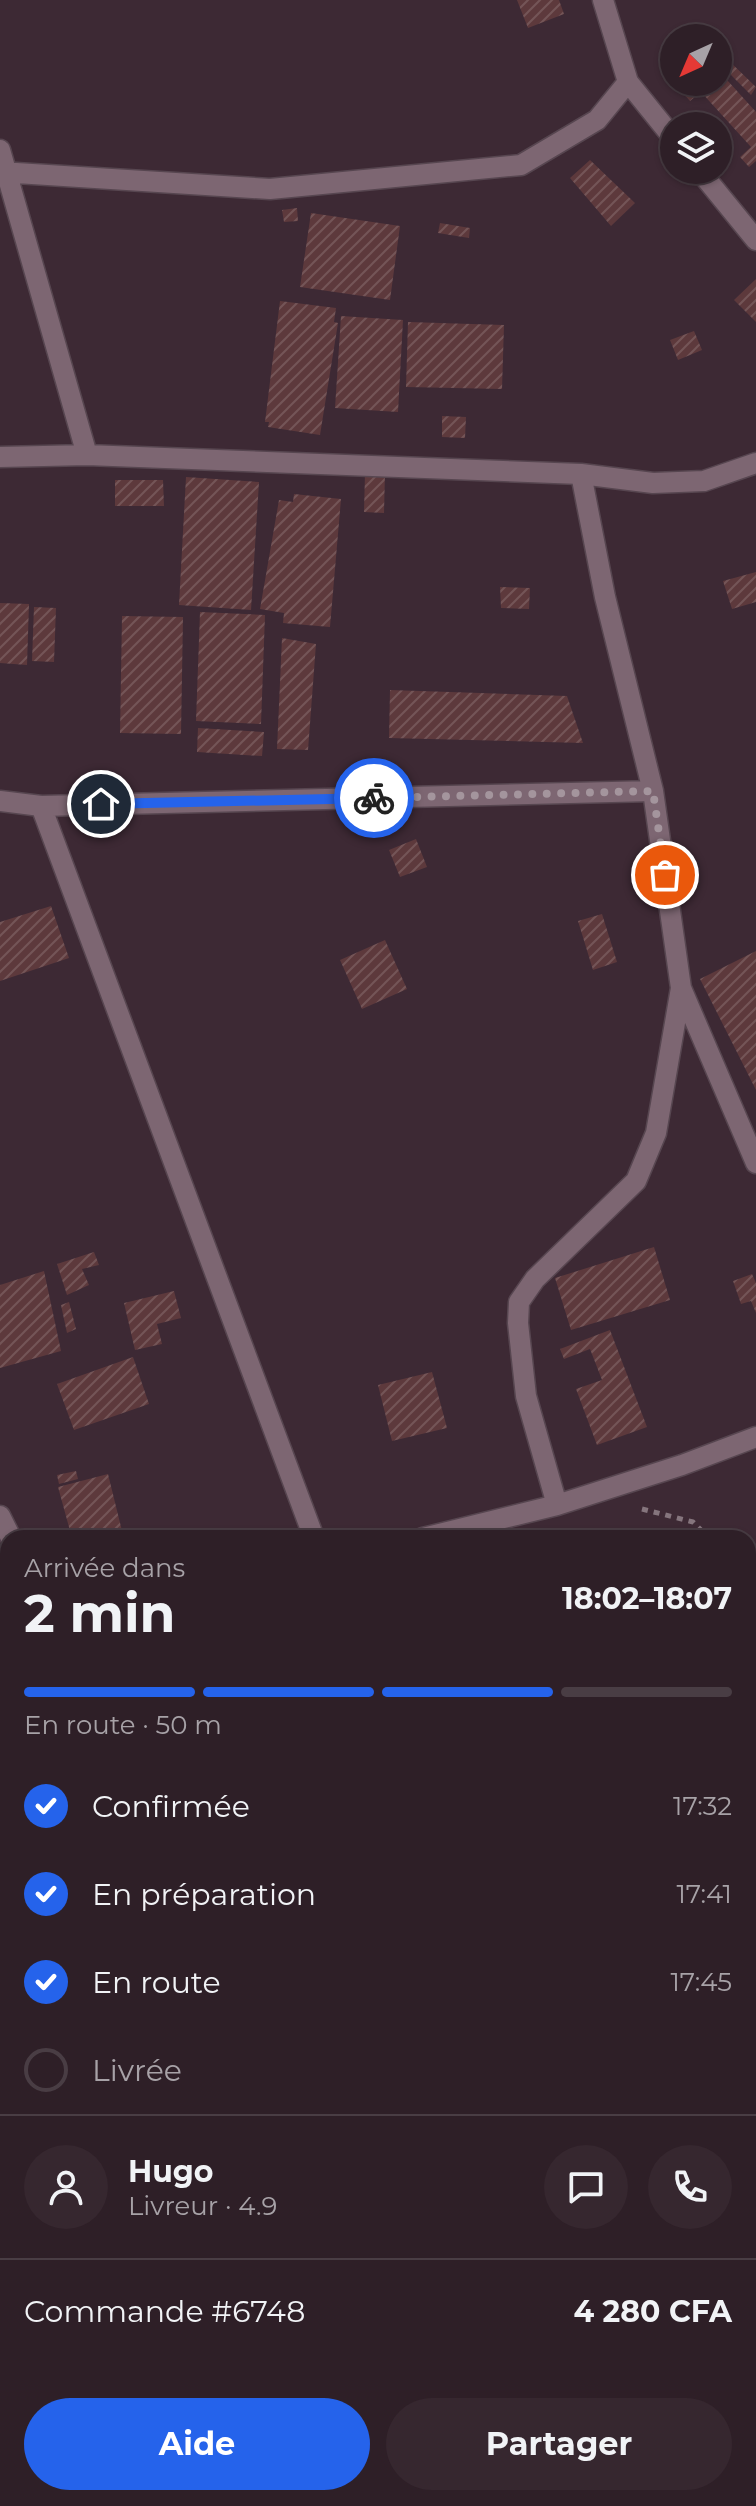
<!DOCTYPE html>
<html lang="fr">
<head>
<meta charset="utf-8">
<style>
	body { margin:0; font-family:Montserrat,sans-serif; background:#36272f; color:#f1f3f6; height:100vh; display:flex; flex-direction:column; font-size:30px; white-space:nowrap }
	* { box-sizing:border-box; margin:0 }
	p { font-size:26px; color:#a7a2a7 }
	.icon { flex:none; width:44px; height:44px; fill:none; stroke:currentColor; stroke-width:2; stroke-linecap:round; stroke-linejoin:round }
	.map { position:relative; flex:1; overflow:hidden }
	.sheet { position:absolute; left:0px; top:1530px; width:756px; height:976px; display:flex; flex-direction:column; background:#2e1f27; border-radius:24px 24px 0 0; box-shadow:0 2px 6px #0004,0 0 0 2px #493d44 }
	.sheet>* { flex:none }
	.needle { width:52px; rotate:224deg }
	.fabs { position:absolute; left:660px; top:24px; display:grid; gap:16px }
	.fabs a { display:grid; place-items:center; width:72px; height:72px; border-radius:50%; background:#2e1f27; box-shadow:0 2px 6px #0004,0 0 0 2px #493d44; font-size:40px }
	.pin { position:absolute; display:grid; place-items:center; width:68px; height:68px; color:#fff; margin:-34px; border:4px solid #fff; border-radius:50%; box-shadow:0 2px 8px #0007 }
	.courier { position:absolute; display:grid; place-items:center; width:80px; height:80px; margin:-40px; border:6px solid #2563eb; border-radius:50%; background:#fff; color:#222; box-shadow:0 2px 10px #0007 }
	.summary em { font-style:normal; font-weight:700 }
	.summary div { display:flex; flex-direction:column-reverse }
	.summary { display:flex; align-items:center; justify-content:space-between; height:136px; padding:0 24px }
	h1 { font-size:52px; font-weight:700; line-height:60px }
	.bar { display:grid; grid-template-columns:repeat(4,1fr); gap:12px 8px; align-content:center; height:96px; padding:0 24px }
	.bar i { height:10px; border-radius:6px; background:#493d44 }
	.bar .current { background:#2563eb }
	.bar p { grid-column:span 4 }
	.line { display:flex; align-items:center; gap:20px; padding:0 24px; border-top:2px solid #493d44 }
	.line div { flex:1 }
	.round { display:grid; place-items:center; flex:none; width:84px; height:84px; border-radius:42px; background:#36272f }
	ol { padding:0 24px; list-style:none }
	li { display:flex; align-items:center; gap:24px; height:88px }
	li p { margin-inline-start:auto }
	li .icon { padding:8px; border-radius:50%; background:#2563eb; color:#fff; stroke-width:4 }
	li:last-child { color:#a7a2a7 }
	li i { width:44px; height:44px; border:4px solid #493d44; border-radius:50% }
	.primary-button { display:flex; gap:16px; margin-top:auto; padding:16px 24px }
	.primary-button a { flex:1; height:92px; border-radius:48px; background:#2563eb; color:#fff; font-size:32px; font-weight:700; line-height:92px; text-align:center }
	.primary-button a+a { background:#36272f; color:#f1f3f6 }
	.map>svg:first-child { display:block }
</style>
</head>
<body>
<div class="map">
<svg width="756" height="2506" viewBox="0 0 756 2506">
	<defs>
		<pattern id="building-hatch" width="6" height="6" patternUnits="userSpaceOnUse" patternTransform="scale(2)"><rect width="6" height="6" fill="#5d393c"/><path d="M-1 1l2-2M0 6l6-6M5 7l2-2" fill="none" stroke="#745557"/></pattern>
	</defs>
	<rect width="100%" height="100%" fill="#3d2934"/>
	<!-- building -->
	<path fill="url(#building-hatch)" d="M517 0H559L564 14 528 28Z
		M726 58 756 87 751 95 720 64Z
		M718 70 756 112V161L749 167 740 157 751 147 701 92 690 101 673 82H718Z
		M590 160 635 203 611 226 570 178Z
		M297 208 298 221 284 222 282 210Z
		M311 213 400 226 390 300 300 287Z
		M440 223 470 228 469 238 438 233Z
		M756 279V322L734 300Z
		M280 301 336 308 334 322 338 323 320 435 268 427 269 422H265Z
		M341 316 403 320 398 412 335 408Z
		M408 322 504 325 502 389 406 387Z
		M694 331 702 350 678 360 670 340Z
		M442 416 466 417 465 438 442 437Z
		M365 473H385L384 513 364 512Z
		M186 477 259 482 251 610 179 605Z
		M115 480H163L164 506H115Z
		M294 494 341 499 330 627 283 623 284 613 260 609 279 500 293 502Z
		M756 572V602L732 609 723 581Z
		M500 587 530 588 529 609 501 608Z
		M0 603 29 604 27 665 0 663Z
		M34 607 56 608 54 662 32 661Z
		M200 612 265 615 261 724 196 721Z
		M122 616 183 617 181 734 120 733Z
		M282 638 316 644 308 750 277 749Z
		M390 690 567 696 583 743 389 738Z
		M198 728 264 732 262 756 197 752Z
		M416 839 427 867 400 877 389 850Z
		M51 906 69 958 0 981V922Z
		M602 914 617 962 593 970 578 921Z
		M385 940 407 989 362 1009 340 960Z
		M756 951V1090L700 979Z
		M654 1247 670 1300 571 1330 555 1278Z
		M94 1252 99 1265 82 1269 89 1285 67 1295 57 1264Z
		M44 1271 61 1351 0 1368V1285Z
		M752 1274 756 1283V1313L751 1301 741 1304 733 1281Z
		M174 1291 181 1318 157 1324 162 1344 135 1350 124 1303Z
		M69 1302 76 1329 67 1333 61 1305Z
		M610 1330 647 1427 597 1445 576 1389 602 1380 590 1349 564 1359 560 1349Z
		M133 1357 149 1404 74 1430 57 1384Z
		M432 1372 447 1428 392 1441 378 1385Z
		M76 1471 78 1479 59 1484 57 1475Z
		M108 1474 123 1535 111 1538H72L58 1487Z
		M8 1707V1728L0 1718V1709Z"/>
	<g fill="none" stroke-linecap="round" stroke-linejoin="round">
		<defs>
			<path id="street" d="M603 0 628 82 674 139
				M0 150 87 455
				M699 170 756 240
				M0 172 270 189 521 165 597 120 628 82
				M0 457 87 455 581 474 653 483 704 481 756 463
				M581 474 605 597 653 791 681 988 756 1163
				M0 801 41 806 653 791
				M41 806 314 1538
				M557 1505 526 1396 518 1323 519 1302 535 1279 636 1181 656 1133 681 988
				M0 1516 11 1538
				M423 1538 557 1505 682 1465 756 1437
				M0 1683 8 1678
				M748 1730 756 1727
				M0 2028 8 2023
				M350 2498 354 2506
				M713 2498 717 2506"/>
		</defs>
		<!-- street casing -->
		<use href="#street" stroke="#574650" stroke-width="23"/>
		<!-- path -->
		<path stroke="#85757d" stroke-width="5" stroke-dasharray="6 6" stroke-linecap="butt" d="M642 1509 693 1522 709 1538
			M748 1683 756 1695
			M748 2059 756 2056
			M748 2436 756 2432"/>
		<!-- street -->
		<use href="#street" stroke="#7d6672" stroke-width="20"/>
	</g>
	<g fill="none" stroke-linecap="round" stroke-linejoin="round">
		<!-- done -->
		<path stroke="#a4959d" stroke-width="8" stroke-dasharray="0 14.4" d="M374 798 653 791 665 875"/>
		<!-- route -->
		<path stroke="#2563eb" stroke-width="10" d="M101 804 374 798"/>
	</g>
</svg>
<div class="fabs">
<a><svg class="needle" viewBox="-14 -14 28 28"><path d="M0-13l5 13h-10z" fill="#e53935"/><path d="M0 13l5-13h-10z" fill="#a7a2a7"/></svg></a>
<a><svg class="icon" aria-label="layers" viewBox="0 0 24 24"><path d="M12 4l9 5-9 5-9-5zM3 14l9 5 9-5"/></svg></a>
</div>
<div class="pin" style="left:665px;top:875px;background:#ea580c"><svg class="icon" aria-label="bag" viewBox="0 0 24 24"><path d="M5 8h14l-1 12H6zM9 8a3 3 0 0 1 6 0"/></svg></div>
<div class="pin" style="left:101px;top:804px;background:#1f2937"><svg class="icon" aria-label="home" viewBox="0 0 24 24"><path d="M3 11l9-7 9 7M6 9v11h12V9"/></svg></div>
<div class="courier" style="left:374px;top:798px"><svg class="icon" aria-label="bike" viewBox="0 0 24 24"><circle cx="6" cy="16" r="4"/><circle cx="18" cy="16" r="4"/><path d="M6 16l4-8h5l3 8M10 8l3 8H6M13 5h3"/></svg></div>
<section class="sheet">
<div class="summary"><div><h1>2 min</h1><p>Arrivée dans</p></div><em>18:02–18:07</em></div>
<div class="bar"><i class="current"></i><i class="current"></i><i class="current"></i><i></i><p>En route · 50 m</p></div>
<ol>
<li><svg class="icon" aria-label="check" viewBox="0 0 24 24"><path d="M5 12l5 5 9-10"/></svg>Confirmée<p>17:32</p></li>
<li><svg class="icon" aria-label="check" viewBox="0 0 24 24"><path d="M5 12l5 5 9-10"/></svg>En préparation<p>17:41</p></li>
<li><svg class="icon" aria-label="check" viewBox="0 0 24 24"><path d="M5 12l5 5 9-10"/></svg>En route<p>17:45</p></li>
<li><i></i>Livrée</li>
</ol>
<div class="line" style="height:144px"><a class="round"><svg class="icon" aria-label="person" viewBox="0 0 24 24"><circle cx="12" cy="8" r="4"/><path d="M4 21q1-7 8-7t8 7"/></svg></a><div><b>Hugo</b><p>Livreur · 4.9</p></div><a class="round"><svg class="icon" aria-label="chat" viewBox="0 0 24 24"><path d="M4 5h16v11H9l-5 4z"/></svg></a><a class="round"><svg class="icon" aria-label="phone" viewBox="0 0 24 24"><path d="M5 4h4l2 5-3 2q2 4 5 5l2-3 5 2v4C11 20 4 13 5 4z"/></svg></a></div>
<div class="line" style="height:104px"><div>Commande #6748</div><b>4 280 CFA</b></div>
<div class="primary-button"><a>Aide</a><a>Partager</a></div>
</section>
</div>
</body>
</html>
